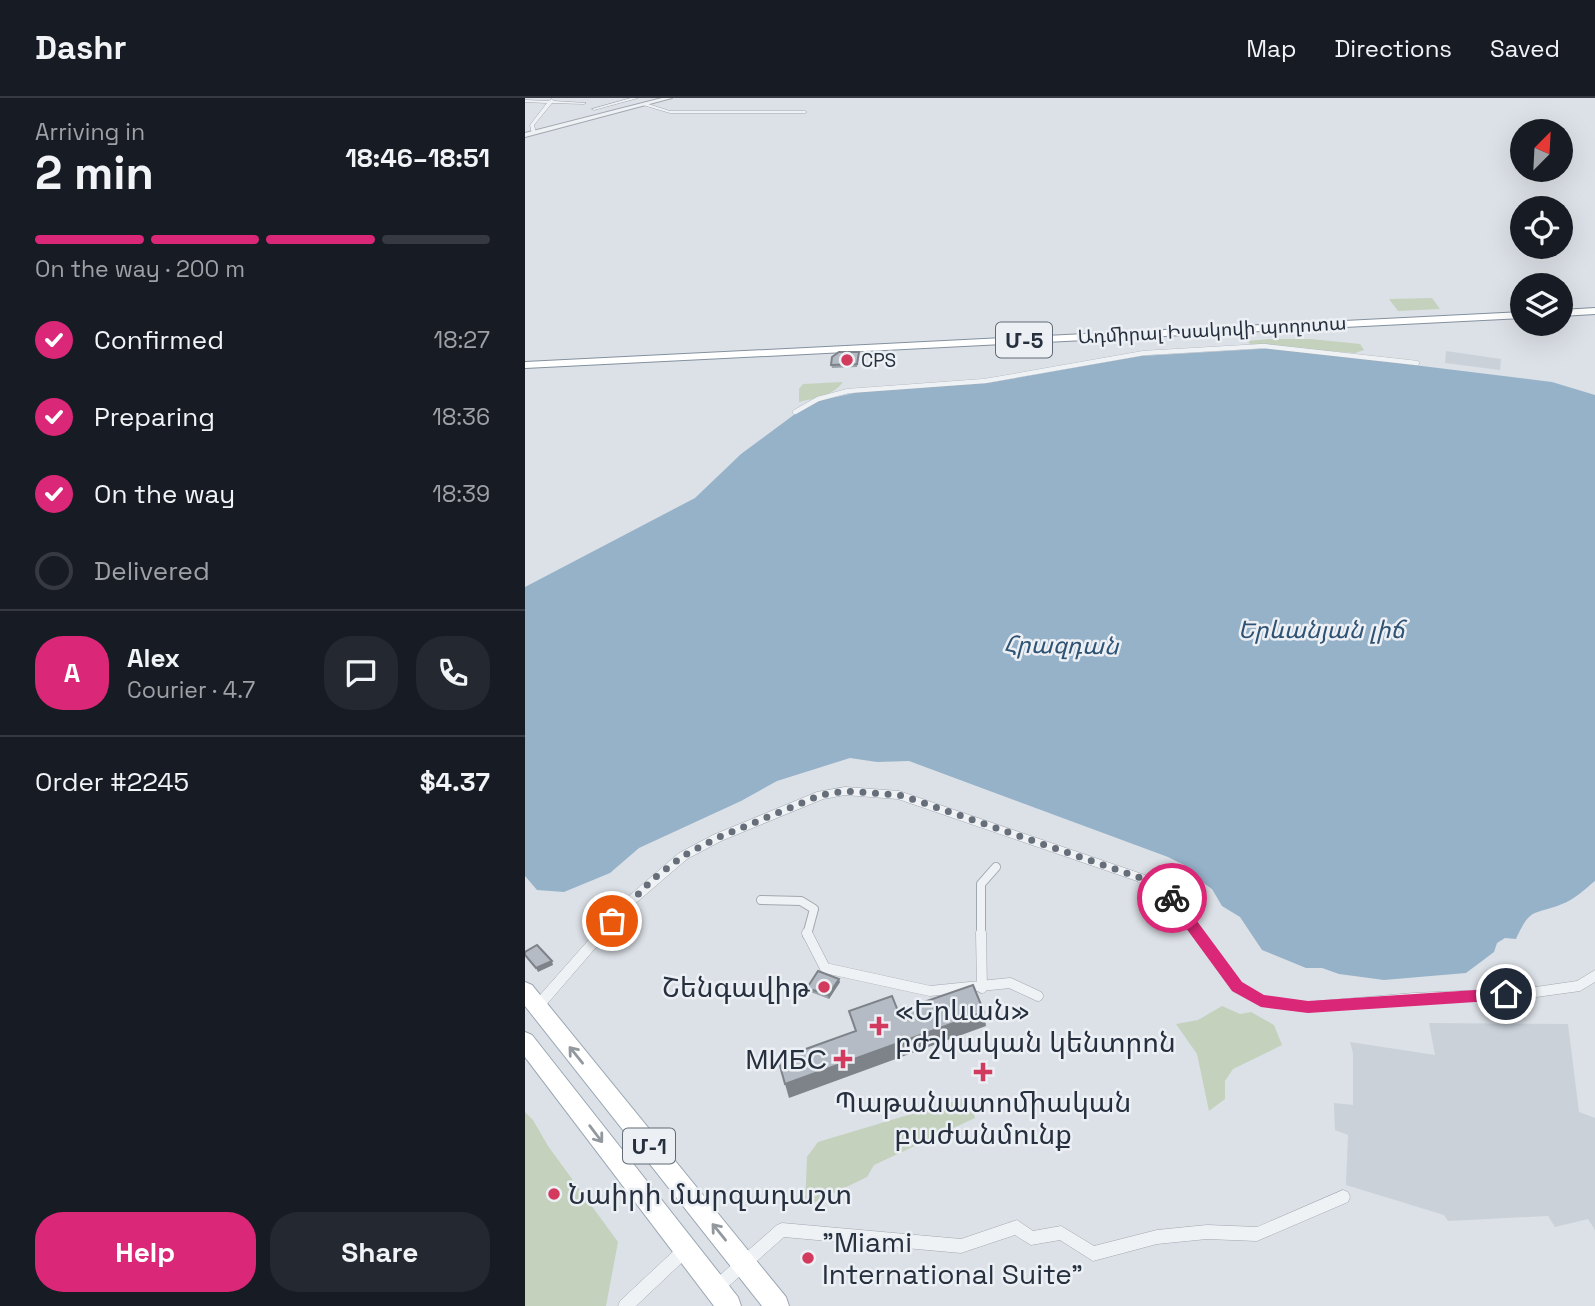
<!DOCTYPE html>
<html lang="en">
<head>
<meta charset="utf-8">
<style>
	body { margin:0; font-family:"Space Grotesk","Noto Sans Armenian",sans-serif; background:#242831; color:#f1f3f6; height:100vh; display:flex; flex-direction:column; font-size:26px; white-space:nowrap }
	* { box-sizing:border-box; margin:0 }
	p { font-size:23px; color:#9ea1a6 }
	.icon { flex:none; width:38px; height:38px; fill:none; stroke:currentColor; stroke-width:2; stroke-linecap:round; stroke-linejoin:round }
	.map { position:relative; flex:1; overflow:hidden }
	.panel { display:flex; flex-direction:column; background:#171b24; width:525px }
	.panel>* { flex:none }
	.needle { width:46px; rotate:24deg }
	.controls { position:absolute; left:985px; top:21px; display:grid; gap:14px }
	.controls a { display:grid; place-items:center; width:63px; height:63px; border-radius:50%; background:#171b24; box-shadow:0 7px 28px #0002; font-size:35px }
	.pin { position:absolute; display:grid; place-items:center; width:60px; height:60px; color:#fff; margin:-30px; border:4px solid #fff; border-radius:50%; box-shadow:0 2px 7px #0007 }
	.courier { position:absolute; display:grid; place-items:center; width:70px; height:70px; margin:-35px; border:5px solid #db2777; border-radius:50%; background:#fff; color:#222; box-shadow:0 2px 9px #0007 }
	.overview em { font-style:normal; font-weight:600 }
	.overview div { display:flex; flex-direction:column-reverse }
	.overview { display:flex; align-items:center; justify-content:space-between; height:119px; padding:0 35px }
	h1 { font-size:46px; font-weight:600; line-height:52px }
	.bar { display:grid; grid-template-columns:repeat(4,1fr); gap:10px 7px; align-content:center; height:84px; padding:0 35px }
	.bar i { height:9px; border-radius:5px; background:#363941 }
	.bar .selected { background:#db2777 }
	.bar p { grid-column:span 4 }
	.line { display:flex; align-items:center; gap:18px; padding:0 35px; border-top:2px solid #363941 }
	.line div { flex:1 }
	.round { display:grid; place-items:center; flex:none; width:74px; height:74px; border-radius:28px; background:#242831 }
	ol { padding:0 35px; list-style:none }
	li { display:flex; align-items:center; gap:21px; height:77px }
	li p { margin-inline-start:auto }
	li .icon { padding:7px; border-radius:50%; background:#db2777; color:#fff; stroke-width:4 }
	li:last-child { color:#9ea1a6 }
	li i { width:38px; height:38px; border:4px solid #363941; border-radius:50% }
	.cta { display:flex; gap:14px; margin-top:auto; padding:14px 35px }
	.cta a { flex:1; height:80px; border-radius:28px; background:#db2777; color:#fff; font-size:28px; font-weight:600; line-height:80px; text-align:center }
	.cta a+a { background:#242831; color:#f1f3f6 }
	header { display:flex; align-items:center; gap:42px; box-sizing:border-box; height:98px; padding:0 35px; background:#171b24; border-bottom:2px solid #363941 }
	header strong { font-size:33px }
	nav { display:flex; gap:38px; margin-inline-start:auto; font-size:24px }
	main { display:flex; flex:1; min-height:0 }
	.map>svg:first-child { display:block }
</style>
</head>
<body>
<header>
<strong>Dashr</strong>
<nav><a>Map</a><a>Directions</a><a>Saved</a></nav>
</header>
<main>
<section class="panel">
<div class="overview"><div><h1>2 min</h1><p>Arriving in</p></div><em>18:46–18:51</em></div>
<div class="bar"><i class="selected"></i><i class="selected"></i><i class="selected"></i><i></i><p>On the way · 200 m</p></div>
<ol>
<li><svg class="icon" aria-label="check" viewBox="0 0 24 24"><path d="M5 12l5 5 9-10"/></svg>Confirmed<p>18:27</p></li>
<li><svg class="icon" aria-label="check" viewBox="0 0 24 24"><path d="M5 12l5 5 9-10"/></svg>Preparing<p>18:36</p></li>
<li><svg class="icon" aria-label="check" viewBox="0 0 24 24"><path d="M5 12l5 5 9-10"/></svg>On the way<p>18:39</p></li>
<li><i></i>Delivered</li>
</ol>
<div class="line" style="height:126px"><b class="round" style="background:#db2777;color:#fff">A</b><div><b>Alex</b><p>Courier · 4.7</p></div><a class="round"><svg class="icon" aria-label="chat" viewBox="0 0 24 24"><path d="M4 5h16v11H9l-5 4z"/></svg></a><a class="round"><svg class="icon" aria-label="phone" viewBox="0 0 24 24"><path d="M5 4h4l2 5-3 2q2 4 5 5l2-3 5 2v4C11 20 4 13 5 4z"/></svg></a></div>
<div class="line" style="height:91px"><div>Order #2245</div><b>$4.37</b></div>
<div class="cta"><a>Help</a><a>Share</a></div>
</section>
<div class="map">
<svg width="1070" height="1208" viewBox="0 0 1070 1208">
	<rect width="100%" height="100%" fill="#dce1e7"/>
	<!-- built -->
	<path fill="#cad1d9" d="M921 253 976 261 975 272 920 265Z
		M904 925 1043 926 1054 1014 1070 1020V1132L1063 1121 1030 1129 1023 1118 923 1123 919 1117 821 1087 823 1037 810 1032 809 1005 828 1007V955L825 944 910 957Z"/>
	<!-- green -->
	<path fill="#c4d1bd" d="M907 200 915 211 873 213 864 201Z
		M745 241H786L835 246 839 252 830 255 726 247 722 243Z
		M318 284C307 298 292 300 274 304V291L278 286Z
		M697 908 715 916 726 914 749 927 757 947 708 971 700 983V1001L684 1013 672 956 651 926 673 922Z
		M443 999 450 1020 349 1067 342 1079 280 1109 282 1059 293 1044Z
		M0 1014 8 1022 23 1048 93 1144 81 1208H0Z"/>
	<!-- water -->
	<path fill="#96b2c9" d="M750 250 1027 284 1070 297V783C1060 791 1049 802 1037 806 1008 818 1006 808 991 841L980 840 972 845 969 854 941 875 859 882 814 876 797 870H781L737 852 715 819 697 808 687 791 670 779 659 767 643 759 384 663 352 664 325 660 252 683 216 703 114 750 85 775 39 794 12 792 0 778V489L170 400 216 356 270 316 292 303 334 294 463 285 616 258Z"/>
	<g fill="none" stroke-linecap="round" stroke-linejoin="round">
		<defs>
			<path id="pedestrian-far2" d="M270 314 293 301 323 293 460 283 619 255 739 248 892 265"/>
			<path id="pedestrian-far1" d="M236 802 276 803 289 811 282 837
				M87 823 110 827
				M456 837V786L471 769"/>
			<path id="pedestrian" d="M282 835 300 870 405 893 485 885 513 898
				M456 835 457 890"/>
			<path id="minor" d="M106 0H113L69 12 67 11Z
				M27 1 29 3 61 5 59 6 27 5 9 27 11 35 7 36 5 27 22 5 0 4V2L24 3Z
				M120 5 145 13H280L282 14 280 15H145L118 7Z
				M320 689 374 693 620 777 649 795 716 885 738 898 783 904 889 895 1004 890 1052 883 1070 872V884L1055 893 1004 900 889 905 783 914 736 908 708 893 641 801 612 783 373 701 320 697 298 701 196 743 162 761 105 810 16 913 12 914 8 913 6 909 8 905 97 804 154 755 188 737 292 694Z
				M818 1092 823 1094 825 1099 823 1104 732 1143 682 1141 632 1146 568 1163 535 1142 506 1147 490 1137 436 1155 259 1139 197 1194 192 1196 187 1194 185 1189 187 1184 252 1127 257 1125 436 1141 492 1122 508 1133 536 1128 569 1148 632 1132 682 1127 732 1129Z
				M160 1145 165 1147 167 1152 165 1157 111 1208H93L95 1203 155 1147Z"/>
			<path id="tertiary" d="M137 0H147L0 39V35Z"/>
			<path id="primary" d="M0 884 7 887 261 1199 264 1208H237L0 908Z
				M0 934 7 937 213 1199 216 1208H189L0 959Z"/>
			<path id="trunk" d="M1070 210V216L1036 218V212Z
				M998 214V220L0 270V264Z"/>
		</defs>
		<!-- pedestrian-far2 casing -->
		<use href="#pedestrian-far2" stroke="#a2a8b1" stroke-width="5"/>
		<!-- pedestrian-far1 casing -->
		<use href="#pedestrian-far1" stroke="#a2a8b1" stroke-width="10"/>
		<!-- pedestrian casing -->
		<use href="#pedestrian" stroke="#a2a8b1" stroke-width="11"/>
		<!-- minor casing -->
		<use href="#minor" stroke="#a2a8b1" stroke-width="1"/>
		<!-- tertiary casing -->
		<use href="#tertiary" stroke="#a2a8b1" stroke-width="2"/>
		<!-- primary casing -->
		<use href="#primary" stroke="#9ba7b3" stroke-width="2"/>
		<!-- trunk casing -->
		<use href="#trunk" stroke="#83909e" stroke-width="2"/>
		<!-- pedestrian-far2 -->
		<use href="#pedestrian-far2" stroke="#eff2f5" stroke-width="4.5"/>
		<!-- pedestrian-far1 -->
		<use href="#pedestrian-far1" stroke="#eff2f5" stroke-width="8"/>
		<!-- pedestrian -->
		<use href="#pedestrian" stroke="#eff2f5" stroke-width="10"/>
		<!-- minor -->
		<use href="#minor" fill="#eff2f5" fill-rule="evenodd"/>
		<!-- tertiary -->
		<use href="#tertiary" fill="#eff2f5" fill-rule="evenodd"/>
		<!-- primary -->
		<use href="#primary" fill="#fff" fill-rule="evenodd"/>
		<!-- trunk -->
		<use href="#trunk" fill="#fff" fill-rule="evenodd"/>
	</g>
	<!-- wall -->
	<path fill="#9ba1a9" d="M334 257 332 269 307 270 306 267Z
		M315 884 304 901 283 893 282 890Z"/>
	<!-- shaded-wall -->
	<path fill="#7e8389" d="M27 863 28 867 13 874 11 870Z
		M314 881 315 884 304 901 303 897Z
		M459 914 461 928 264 1000 260 986Z"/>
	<!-- building -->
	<path fill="#b4bbc4" stroke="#7e8389" stroke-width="2" d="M314 254H334L332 266 306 267 307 259Z
		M12 847 27 863 11 870 0 857V854Z
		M293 873 314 881 303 897 282 890Z
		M448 887 459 914 260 986 253 961 331 933 324 913 367 898 373 913Z"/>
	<!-- one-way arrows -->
	<defs><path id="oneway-shaft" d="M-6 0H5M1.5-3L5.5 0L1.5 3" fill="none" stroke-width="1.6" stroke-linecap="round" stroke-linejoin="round" transform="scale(1.75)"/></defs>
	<g stroke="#92989e">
		<use href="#oneway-shaft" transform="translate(51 957) rotate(-129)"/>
		<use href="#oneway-shaft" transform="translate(71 1036) rotate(53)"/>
		<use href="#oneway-shaft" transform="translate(194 1134) rotate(-129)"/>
	</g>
	<!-- route -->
	<path fill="#db2777" d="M647 795 652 796 717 884 739 897 783 903 981 890 988 896 981 902 783 915 736 909 707 893 642 804V796Z"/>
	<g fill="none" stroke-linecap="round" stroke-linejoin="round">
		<!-- done -->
		<path stroke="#666e79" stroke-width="7" stroke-dasharray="0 12.6" d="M87 823 128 781 158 758 192 740 296 697 320 693 374 697 390 702 616 780 647 800"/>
	</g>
	<!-- markers -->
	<g fill="#d23b5d" stroke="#ecf0f5" stroke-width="2.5">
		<circle cx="322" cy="262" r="7"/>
		<circle cx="299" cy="889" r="7"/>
		<path d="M350.5 917.5h7v7h7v7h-7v7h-7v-7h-7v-7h7z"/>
		<path d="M314.5 950.5h7v7h7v7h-7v7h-7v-7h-7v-7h7z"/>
		<path d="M454.5 963.5h7v7h7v7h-7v7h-7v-7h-7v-7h7z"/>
		<circle cx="29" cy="1096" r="7"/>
		<circle cx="283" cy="1160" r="7"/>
	</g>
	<g text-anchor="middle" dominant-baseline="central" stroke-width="5" stroke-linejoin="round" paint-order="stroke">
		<!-- far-street labels -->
		<g font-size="19" fill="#26303e" stroke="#ecf0f5">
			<text transform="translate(687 232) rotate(-3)">Ադմիրալ Իսակովի պողոտա</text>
		</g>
		<!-- far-poi labels -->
		<g font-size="19" fill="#26303e" stroke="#ecf0f5" text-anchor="start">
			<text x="336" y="262">CPS</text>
		</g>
		<!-- shield labels -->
		<g fill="#ecf0f5" stroke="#616a75" stroke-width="2">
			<rect x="471" y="224.5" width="56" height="35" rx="5"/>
			<rect x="98" y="1030.5" width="52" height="35" rx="5"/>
		</g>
		<g font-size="21" font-weight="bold" fill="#26303e">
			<text x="499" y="242">Մ-5</text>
			<text x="124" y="1048">Մ-1</text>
		</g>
		<!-- water labels -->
		<g font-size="24" font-style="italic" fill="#2f5273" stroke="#ecf0f5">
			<text x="796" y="531">Երևանյան լիճ</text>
			<text transform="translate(536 547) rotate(1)">Հրազդան</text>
		</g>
		<!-- near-poi labels -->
		<g font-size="28" fill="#26303e" stroke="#ecf0f5" text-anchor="start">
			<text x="285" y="889" text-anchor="end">Շենգավիթ</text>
			<text x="370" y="912">«Երևան»<tspan x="370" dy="32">բժշկական կենտրոն</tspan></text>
			<text x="302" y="961" text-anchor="end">МИБС</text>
			<text x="458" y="1004" text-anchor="middle">Պաթանատոմիական<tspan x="458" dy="32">բաժանմունք</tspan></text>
			<text x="43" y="1096">Նաիրի մարզադաշտ</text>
			<text x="297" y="1144">"Miami<tspan x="297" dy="32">International Suite"</tspan></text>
		</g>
	</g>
</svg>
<div class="controls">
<a><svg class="needle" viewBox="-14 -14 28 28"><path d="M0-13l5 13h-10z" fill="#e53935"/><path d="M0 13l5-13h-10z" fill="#9ea1a6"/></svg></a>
<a><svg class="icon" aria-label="locate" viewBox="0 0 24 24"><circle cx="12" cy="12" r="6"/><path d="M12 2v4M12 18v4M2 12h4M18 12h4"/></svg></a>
<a><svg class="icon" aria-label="layers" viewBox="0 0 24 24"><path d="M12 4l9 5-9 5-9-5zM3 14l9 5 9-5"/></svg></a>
</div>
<div class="pin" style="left:87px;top:823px;background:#ea580c"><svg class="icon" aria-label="bag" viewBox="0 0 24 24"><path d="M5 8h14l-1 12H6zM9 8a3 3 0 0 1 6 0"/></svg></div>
<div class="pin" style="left:981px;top:896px;background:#1f2937"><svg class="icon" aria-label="home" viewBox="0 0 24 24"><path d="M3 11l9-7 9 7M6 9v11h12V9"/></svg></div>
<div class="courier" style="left:647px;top:800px"><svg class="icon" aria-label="bike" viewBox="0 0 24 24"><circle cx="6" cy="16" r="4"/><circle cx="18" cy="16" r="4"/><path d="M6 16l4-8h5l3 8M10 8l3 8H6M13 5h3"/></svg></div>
</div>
</main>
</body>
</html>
